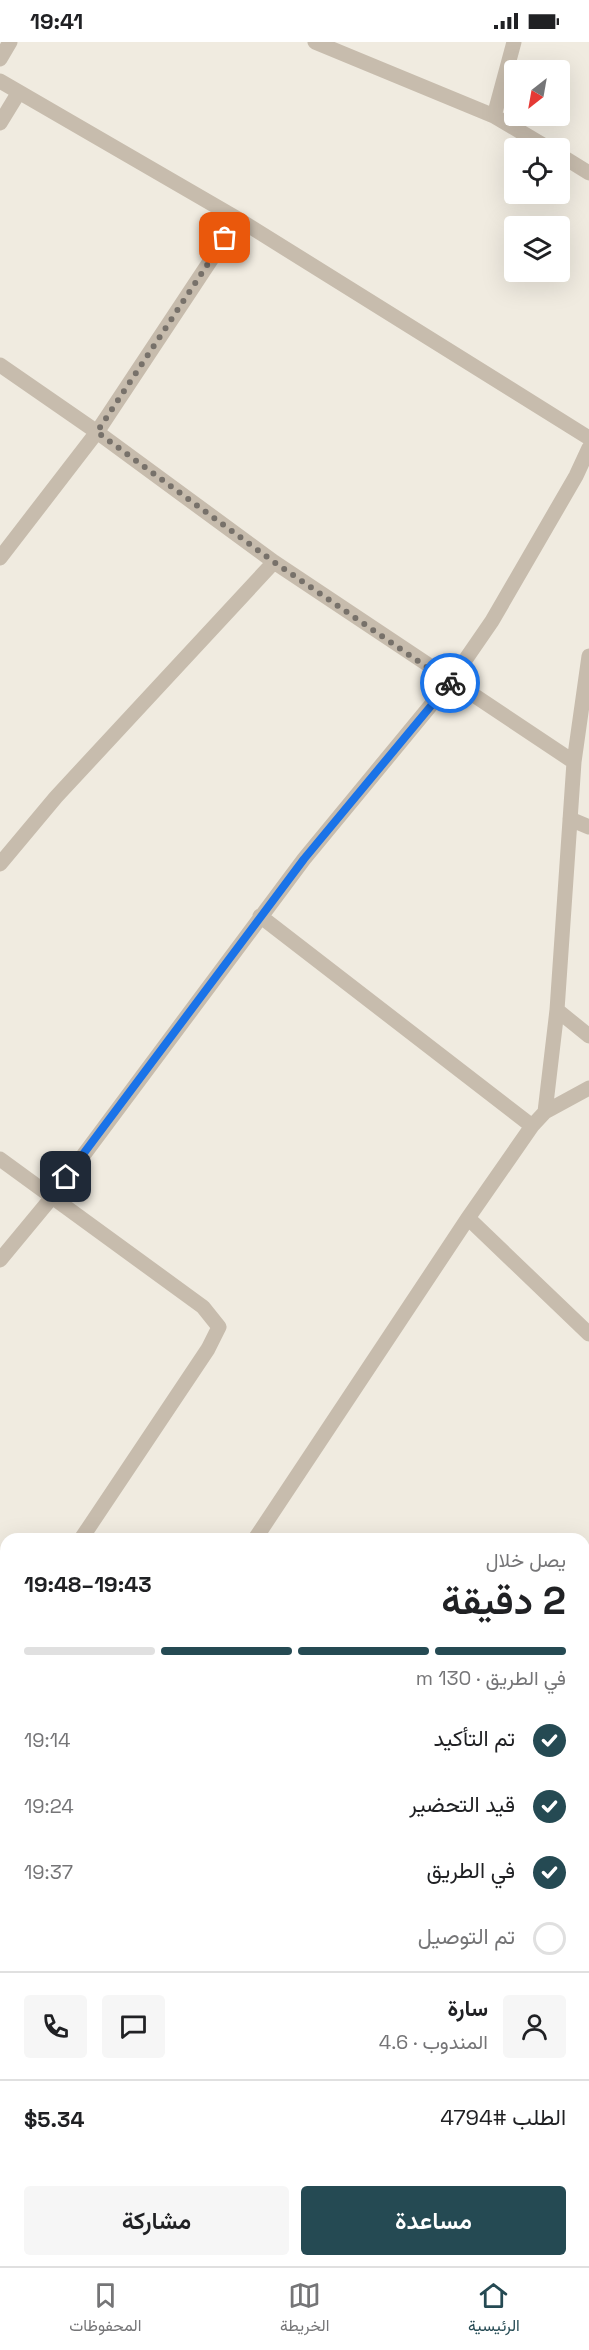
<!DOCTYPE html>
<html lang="ar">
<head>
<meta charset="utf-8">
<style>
	body { margin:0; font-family:"Space Grotesk",Vazirmatn,sans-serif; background:#f6f6f6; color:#202124; direction:rtl; height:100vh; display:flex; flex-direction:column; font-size:22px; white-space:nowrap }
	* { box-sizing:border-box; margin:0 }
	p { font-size:20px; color:#757577 }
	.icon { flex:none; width:33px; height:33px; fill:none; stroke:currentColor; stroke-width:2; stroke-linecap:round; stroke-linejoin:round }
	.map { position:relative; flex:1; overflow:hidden; direction:ltr }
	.panel { position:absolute; left:0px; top:1491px; width:590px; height:734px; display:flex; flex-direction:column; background:#fff; border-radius:18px 18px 0 0; box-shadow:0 6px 24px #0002; direction:rtl }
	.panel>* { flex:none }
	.needle { width:39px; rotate:211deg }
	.controls { position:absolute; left:504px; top:18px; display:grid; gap:12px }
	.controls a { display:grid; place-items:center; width:66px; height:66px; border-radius:6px; background:#fff; box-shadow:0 6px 24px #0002; font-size:30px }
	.pin { position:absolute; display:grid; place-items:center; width:51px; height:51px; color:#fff; margin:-26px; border-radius:12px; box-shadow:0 3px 9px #0006 }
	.courier { position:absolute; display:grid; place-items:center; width:60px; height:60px; margin:-30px; border:4px solid #1a73e8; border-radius:50%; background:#fff; color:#222; box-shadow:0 2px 8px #0007 }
	.head em { font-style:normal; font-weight:600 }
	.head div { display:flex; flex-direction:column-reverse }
	.head { display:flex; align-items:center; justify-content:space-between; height:102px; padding:0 24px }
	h1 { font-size:39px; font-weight:600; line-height:45px }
	.bar { display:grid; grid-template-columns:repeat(4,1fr); gap:9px 6px; align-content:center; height:72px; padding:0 24px }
	.bar i { height:8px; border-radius:4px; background:#e0e0e0 }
	.bar .on { background:#254a53 }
	.bar p { grid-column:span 4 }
	.line { display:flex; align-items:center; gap:15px; padding:0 24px; border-top:2px solid #e0e0e0 }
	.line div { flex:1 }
	.round { display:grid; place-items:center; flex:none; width:63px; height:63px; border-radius:6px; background:#f6f6f6 }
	ol { padding:0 24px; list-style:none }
	li { display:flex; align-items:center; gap:18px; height:66px }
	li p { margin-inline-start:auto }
	li .icon { padding:6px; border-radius:50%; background:#254a53; color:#fff; stroke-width:4 }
	li:last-child { color:#757577 }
	li i { width:33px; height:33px; border:3px solid #e0e0e0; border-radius:50% }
	.button { display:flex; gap:12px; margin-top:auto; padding:12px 24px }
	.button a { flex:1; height:69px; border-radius:6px; background:#254a53; color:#fff; font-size:24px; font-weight:600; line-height:69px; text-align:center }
	.button a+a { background:#f6f6f6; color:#202124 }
	.status { display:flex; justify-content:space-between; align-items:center; height:42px; padding:0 30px; background:#fff; direction:ltr }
	.status svg { height:16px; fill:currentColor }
	.menu { display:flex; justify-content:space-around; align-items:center; height:84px; border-top:2px solid #e0e0e0; background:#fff; font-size:16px; color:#757577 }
	.menu a { display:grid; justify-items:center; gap:3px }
	.menu .on { color:#254a53 }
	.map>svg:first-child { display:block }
</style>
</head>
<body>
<div class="status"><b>19:41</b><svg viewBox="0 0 49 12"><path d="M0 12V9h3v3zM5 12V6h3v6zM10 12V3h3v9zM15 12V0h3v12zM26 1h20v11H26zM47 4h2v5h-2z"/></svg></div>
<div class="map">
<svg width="589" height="2224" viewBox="0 0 589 2224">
	<rect width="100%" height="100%" fill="#f0ebe0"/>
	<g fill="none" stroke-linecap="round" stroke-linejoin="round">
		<!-- minor -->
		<path stroke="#c7bcad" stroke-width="15" d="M315 0 494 74 548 106
			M0 17 10 0
			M0 39 238 177 589 396
			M494 74 514 0
			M0 81 19 50
			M560 113 589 131
			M0 323 97 390 274 520 574 720
			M0 516 97 390 238 177
			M570 777 589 785
			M0 822 56 755 274 520
			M260 874 532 1084
			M557 968 589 994
			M545 1070 557 968 574 720 589 614
			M0 1117 203 1265 219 1285 208 1307 81 1497
			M468 1176 589 1292
			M0 1218 53 1154 304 817 450 640 492 579 576 434 589 406
			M255 1497 468 1176 532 1084 545 1070 589 1046
			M0 1610 6 1601
			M0 1849 6 1841
			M0 1947 6 1950
			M584 1950 589 1954
			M584 2070 589 2062
			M557 2218 569 2224
			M39 2224 43 2218
			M480 2224 484 2218"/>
	</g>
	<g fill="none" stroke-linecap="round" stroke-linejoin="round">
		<!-- done -->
		<path stroke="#77716a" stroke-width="6" stroke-dasharray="0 10.8" d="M225 196 97 390 274 520 450 641"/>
		<!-- route -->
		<path stroke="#1a73e8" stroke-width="8" d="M66 1135 304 817 450 641"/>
	</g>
</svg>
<div class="controls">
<a><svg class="needle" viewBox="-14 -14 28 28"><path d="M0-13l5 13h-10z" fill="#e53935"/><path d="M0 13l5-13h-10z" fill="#757577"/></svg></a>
<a><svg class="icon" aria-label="locate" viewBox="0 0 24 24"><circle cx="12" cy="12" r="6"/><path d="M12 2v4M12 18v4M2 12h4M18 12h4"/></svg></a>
<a><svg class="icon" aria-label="layers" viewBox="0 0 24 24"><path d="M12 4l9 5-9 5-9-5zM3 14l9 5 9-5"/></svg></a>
</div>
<div class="pin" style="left:225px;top:196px;background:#ea580c"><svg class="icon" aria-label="bag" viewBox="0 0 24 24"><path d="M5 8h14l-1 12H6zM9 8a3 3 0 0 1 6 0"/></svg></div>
<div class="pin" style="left:66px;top:1135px;background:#1f2937"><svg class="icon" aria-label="home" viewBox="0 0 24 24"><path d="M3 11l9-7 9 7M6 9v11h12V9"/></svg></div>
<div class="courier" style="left:450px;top:641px"><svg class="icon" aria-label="bike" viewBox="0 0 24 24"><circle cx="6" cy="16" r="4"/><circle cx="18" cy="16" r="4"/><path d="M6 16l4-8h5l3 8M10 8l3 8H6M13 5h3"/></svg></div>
<section class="panel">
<div class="head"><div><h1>2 دقيقة</h1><p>يصل خلال</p></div><em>19:43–19:48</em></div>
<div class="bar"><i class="on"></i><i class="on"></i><i class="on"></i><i></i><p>في الطريق · 130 m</p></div>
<ol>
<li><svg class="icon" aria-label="check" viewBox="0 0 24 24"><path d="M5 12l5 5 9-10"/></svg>تم التأكيد<p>19:14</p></li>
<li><svg class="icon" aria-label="check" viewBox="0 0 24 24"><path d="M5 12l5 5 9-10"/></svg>قيد التحضير<p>19:24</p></li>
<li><svg class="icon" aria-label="check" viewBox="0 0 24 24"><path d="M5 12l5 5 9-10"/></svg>في الطريق<p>19:37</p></li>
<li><i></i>تم التوصيل</li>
</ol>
<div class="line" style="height:108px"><a class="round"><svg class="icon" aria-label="person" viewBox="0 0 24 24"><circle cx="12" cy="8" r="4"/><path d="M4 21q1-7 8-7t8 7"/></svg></a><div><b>سارة</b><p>المندوب · 4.6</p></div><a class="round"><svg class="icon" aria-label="chat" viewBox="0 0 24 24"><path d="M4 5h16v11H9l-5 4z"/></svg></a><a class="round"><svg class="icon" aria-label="phone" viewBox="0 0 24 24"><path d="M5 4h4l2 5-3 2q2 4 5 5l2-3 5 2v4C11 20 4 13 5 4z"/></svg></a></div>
<div class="line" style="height:78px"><div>الطلب #4794</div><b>$5.34</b></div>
<div class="button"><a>مساعدة</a><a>مشاركة</a></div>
</section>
</div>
<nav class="menu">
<a class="on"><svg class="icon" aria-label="home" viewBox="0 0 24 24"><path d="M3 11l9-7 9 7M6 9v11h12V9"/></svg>الرئيسية</a>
<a><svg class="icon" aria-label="map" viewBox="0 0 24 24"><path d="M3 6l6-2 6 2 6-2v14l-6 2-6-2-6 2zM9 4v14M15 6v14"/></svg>الخريطة</a>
<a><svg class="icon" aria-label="saved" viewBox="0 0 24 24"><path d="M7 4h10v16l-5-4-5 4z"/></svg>المحفوظات</a>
</nav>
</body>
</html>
